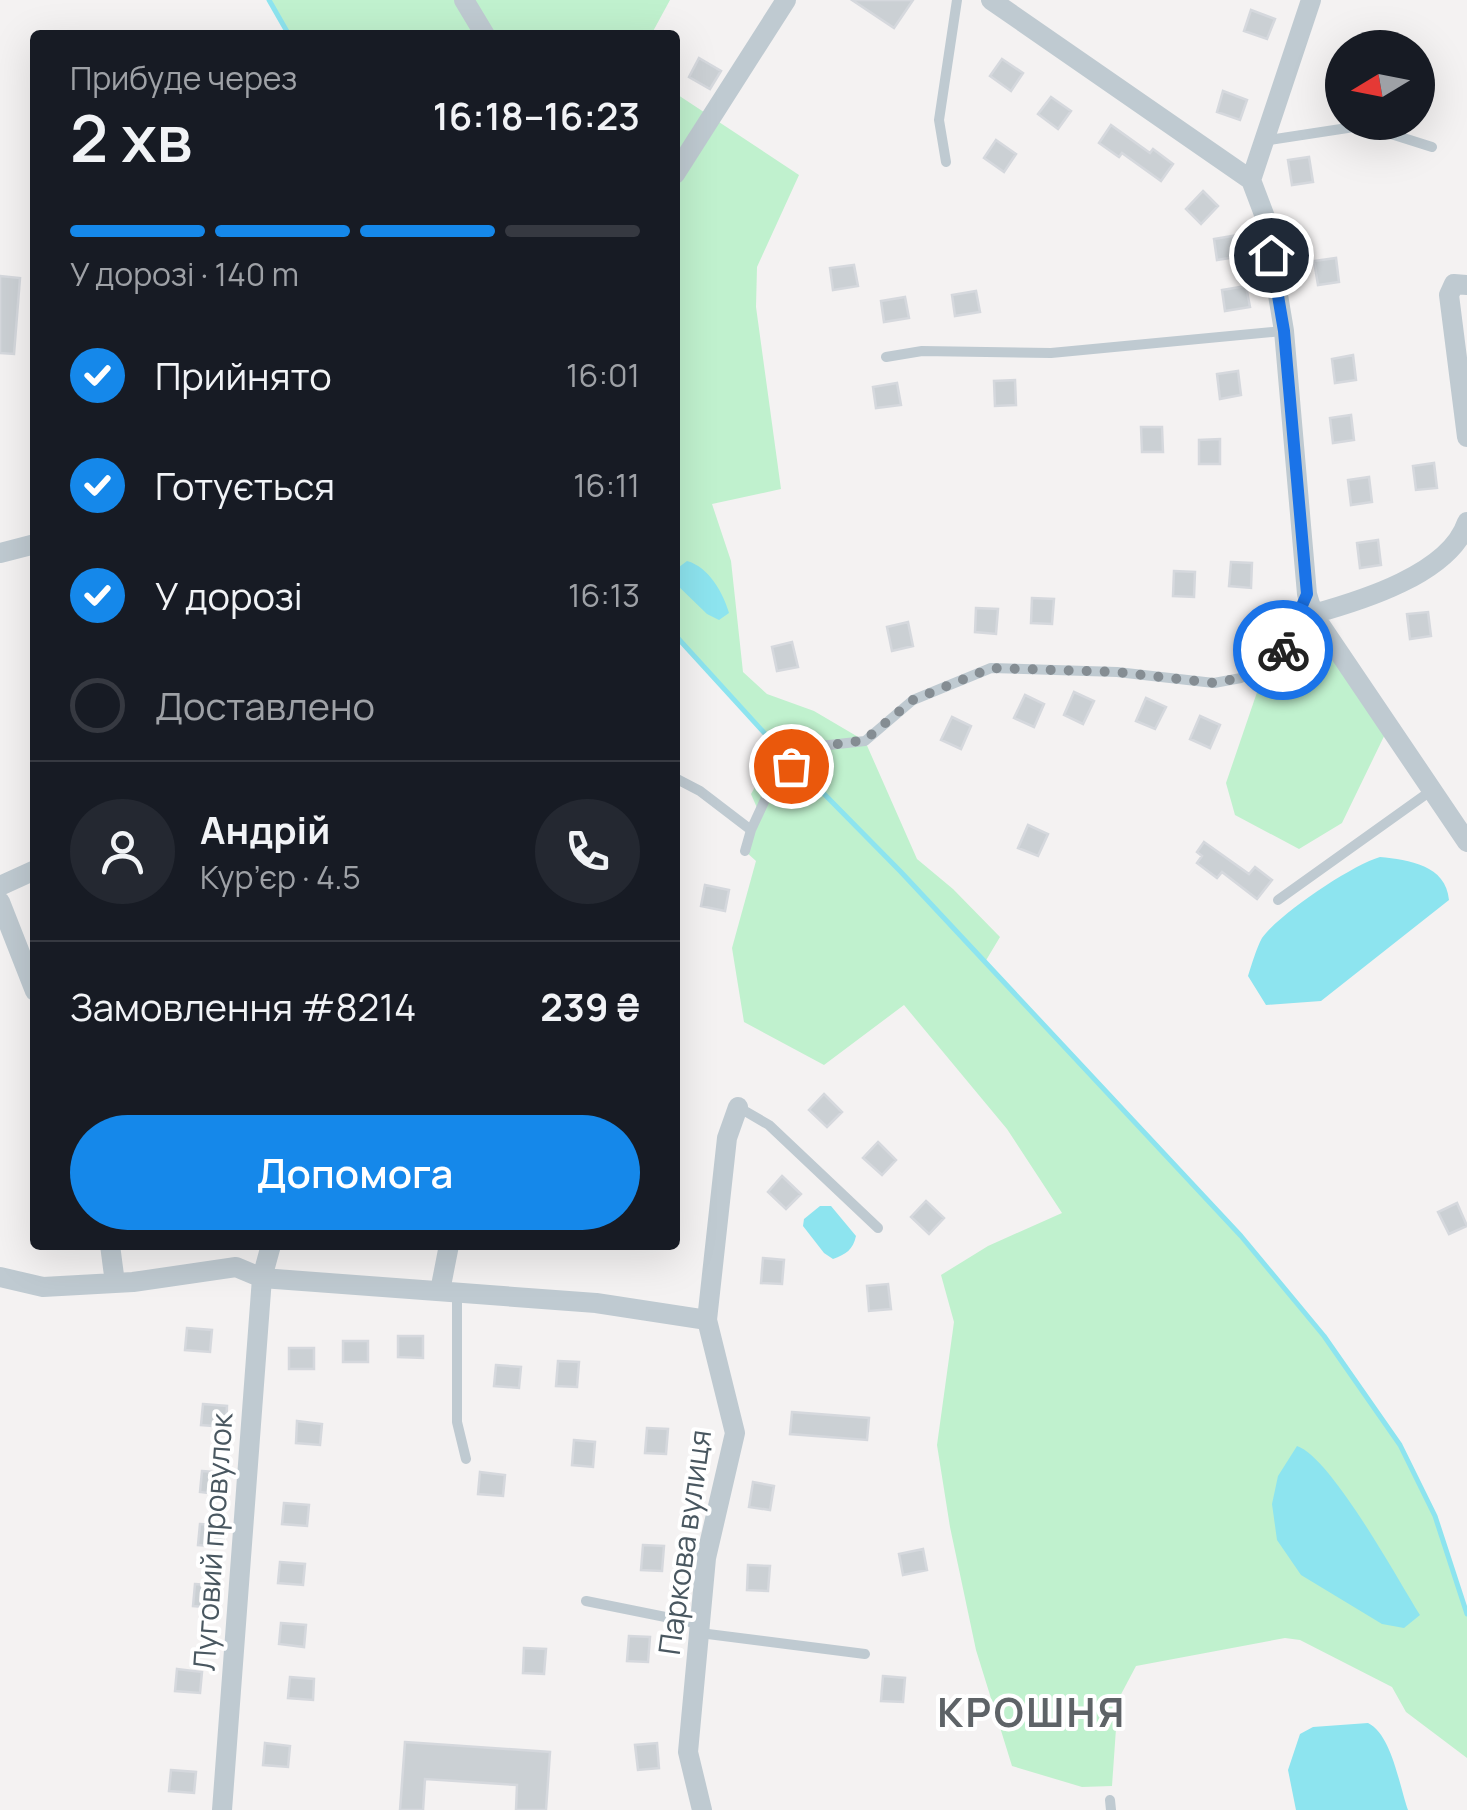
<!DOCTYPE html>
<html lang="uk">
<head>
<meta charset="utf-8">
<style>
	body { margin:0; font-family:Manrope,sans-serif; background:#242831; color:#f1f3f6; height:100vh; display:flex; flex-direction:column; font-size:38px; white-space:nowrap }
	* { box-sizing:border-box; margin:0 }
	p { font-size:32px; color:#9ea1a6 }
	.icon { flex:none; width:55px; height:55px; fill:none; stroke:currentColor; stroke-width:2; stroke-linecap:round; stroke-linejoin:round }
	.map { position:relative; flex:1; overflow:hidden }
	.side { position:absolute; left:30px; top:30px; width:650px; height:1220px; display:flex; flex-direction:column; background:#171b24; border-radius:10px; box-shadow:0 10px 40px #0002 }
	.side>* { flex:none }
	.needle { width:65px; rotate:260deg }
	.buttons { position:absolute; left:1325px; top:30px; display:grid; gap:20px }
	.buttons a { display:grid; place-items:center; width:110px; height:110px; border-radius:50%; background:#171b24; box-shadow:0 10px 40px #0002; font-size:50px }
	.pin { position:absolute; display:grid; place-items:center; width:85px; height:85px; color:#fff; margin:-42px; border:5px solid #fff; border-radius:50%; box-shadow:0 2px 10px #0007 }
	.courier { position:absolute; display:grid; place-items:center; width:100px; height:100px; margin:-50px; border:8px solid #1a73e8; border-radius:50%; background:#fff; color:#222; box-shadow:0 2px 12px #0007 }
	.summary em { font-style:normal; font-weight:600 }
	.summary div { display:flex; flex-direction:column-reverse }
	.summary { display:flex; align-items:center; justify-content:space-between; height:170px; padding:0 40px }
	h1 { font-size:65px; font-weight:600; line-height:75px }
	.bar { display:grid; grid-template-columns:repeat(4,1fr); gap:15px 10px; align-content:center; height:120px; padding:0 40px }
	.bar i { height:12px; border-radius:8px; background:#363941 }
	.bar .current { background:#1588ea }
	.bar p { grid-column:span 4 }
	.line { display:flex; align-items:center; gap:25px; padding:0 40px; border-top:2px solid #363941 }
	.line div { flex:1 }
	.round { display:grid; place-items:center; flex:none; width:105px; height:105px; border-radius:52px; background:#242831 }
	ol { padding:0 40px; list-style:none }
	li { display:flex; align-items:center; gap:30px; height:110px }
	li p { margin-inline-start:auto }
	li .icon { padding:10px; border-radius:50%; background:#1588ea; color:#fff; stroke-width:4 }
	li:last-child { color:#9ea1a6 }
	li i { width:55px; height:55px; border:5px solid #363941; border-radius:50% }
	.button { display:flex; gap:20px; margin-top:auto; padding:20px 40px }
	.button a { flex:1; height:115px; border-radius:60px; background:#1588ea; color:#fff; font-size:40px; font-weight:600; line-height:115px; text-align:center }
	.map>svg:first-child { display:block }
</style>
</head>
<body>
<div class="map">
<svg width="1467" height="1810" viewBox="0 0 1467 1810">
	<rect width="100%" height="100%" fill="#f4f2f2"/>
	<!-- green -->
	<path fill="#c0f1ce" d="M269 0H670L651 35H289Z
		M675 93 799 175 757 267 756 307 781 489 712 504 731 561 743 672 767 694 814 711 865 741 917 859 953 889 1000 937 985 962 1241 1236 1324 1336 1400 1445 1435 1516 1467 1614V1758L1406 1712 1392 1687 1300 1640 1285 1638 1136 1666 1118 1700 1112 1786 1082 1787 1012 1766 976 1650 950 1527 937 1445 954 1322 941 1275 988 1246 1062 1213 1007 1129 904 1005 824 1065 744 1022 732 948 756 861 745 851 758 810 751 794 778 748 675 635Z
		M1282 654 1341 655 1389 726 1342 823 1299 849 1235 815 1226 783 1267 663Z"/>
	<!-- water -->
	<path fill="#8de4ef" d="M687 561C709 567 723 593 729 613L719 620 707 614 675 583V570Z
		M1380 857C1409 860 1446 865 1449 900L1321 1001 1266 1005 1248 976C1252 964 1256 949 1262 938 1279 914 1352 865 1380 857Z
		M820 1206H831L856 1236C853 1250 846 1254 833 1259L824 1253 803 1226 804 1219Z
		M1297 1446C1331 1457 1398 1580 1420 1615L1404 1628 1382 1624 1301 1575 1277 1540 1272 1504 1278 1476Z
		M1368 1723C1392 1735 1399 1785 1408 1810H1296L1288 1770 1300 1734 1313 1727Z"/>
	<g fill="none" stroke-linecap="round" stroke-linejoin="round">
		<!-- stream -->
		<path stroke="#8de4ef" stroke-width="5" d="M269 0 289 35
			M675 635 768 737 901 872 1241 1236 1324 1336 1400 1445 1435 1516 1467 1614"/>
	</g>
	<!-- building -->
	<path fill="#cbd0d4" stroke="#d5d8dd" stroke-width="2.5" d="M852 0H913L894 28Z
		M1251 10 1275 19 1267 39 1244 31Z
		M699 58 721 71 710 89 689 77Z
		M1002 59 1023 73 1011 91 990 76Z
		M1223 91 1247 100 1240 120 1217 112Z
		M1051 97 1071 111 1058 129 1038 114Z
		M1111 125 1150 153 1153 149 1173 164 1161 181 1122 153 1119 157 1099 143Z
		M996 140 1016 154 1004 172 984 158Z
		M1309 157 1313 182 1292 185 1288 160Z
		M1203 191 1218 206 1201 224 1186 209Z
		M1238 235 1242 256 1217 260 1214 239Z
		M1336 258 1339 282 1318 285 1314 261Z
		M854 265 858 286 833 290 830 268Z
		M0 276 20 278 14 354 0 353Z
		M1246 286 1250 307 1225 311 1222 290Z
		M976 291 980 312 955 316 952 295Z
		M905 297 909 318 884 322 881 301Z
		M1353 355 1356 380 1335 383 1332 359Z
		M1238 371 1241 395 1220 399 1217 374Z
		M1015 380 1016 405 995 406 994 381Z
		M897 383 901 405 876 408 873 387Z
		M1351 415 1354 440 1333 443 1330 418Z
		M1141 427H1162L1163 452H1142Z
		M1220 439V464H1199V440Z
		M1434 463 1437 488 1416 490 1413 466Z
		M1369 477 1372 502 1351 505 1348 480Z
		M1378 540 1381 565 1360 568 1357 543Z
		M1231 562 1252 563 1251 588 1229 586Z
		M1174 571 1195 572 1194 597 1173 596Z
		M1032 598 1054 599 1052 624 1031 623Z
		M976 608 998 609 996 634 975 632Z
		M1428 612 1431 636 1410 639 1407 614Z
		M908 622 913 646 892 651 887 627Z
		M792 642 798 667 777 671 772 647Z
		M1074 692 1094 701 1083 724 1064 715Z
		M1025 695 1044 704 1034 727 1014 718Z
		M1146 698 1166 707 1155 729 1136 721Z
		M1200 716 1220 725 1210 748 1190 739Z
		M952 717 971 726 961 749 941 740Z
		M1028 825 1048 834 1038 856 1018 848Z
		M1204 842 1249 874 1255 867 1272 880 1257 899 1222 872 1217 878 1197 863 1202 856 1197 852Z
		M705 885 729 890 725 911 701 906Z
		M824 1094 842 1112 827 1127 809 1110Z
		M878 1142 896 1160 882 1175 863 1158Z
		M782 1176 801 1194 786 1209 768 1192Z
		M926 1201 944 1218 929 1234 911 1217Z
		M1457 1203 1467 1226 1449 1234 1438 1212Z
		M763 1258 784 1260 782 1284 761 1283Z
		M888 1284 891 1309 869 1311 867 1286Z
		M187 1328 212 1330 210 1352 185 1350Z
		M398 1336H423V1358L398 1357Z
		M343 1341H368V1362H343Z
		M289 1348H314V1369H289Z
		M558 1361 579 1362 577 1387 556 1386Z
		M496 1365 521 1367 519 1388 494 1386Z
		M203 1404 227 1406 226 1427 201 1425Z
		M792 1412 869 1418 867 1440 790 1434Z
		M297 1421 322 1424 320 1445 296 1443Z
		M647 1428 668 1429 666 1454 645 1453Z
		M574 1440 595 1442 593 1467 572 1465Z
		M202 1471 227 1473 225 1495 200 1492Z
		M480 1472 505 1475 503 1496 478 1494Z
		M753 1482 774 1486 770 1510 749 1507Z
		M284 1503 309 1505 307 1526 282 1524Z
		M200 1524 225 1526 223 1547 198 1545Z
		M643 1545 664 1546 662 1571 641 1570Z
		M923 1549 927 1570 903 1575 899 1554Z
		M280 1562 305 1564 303 1585 278 1583Z
		M748 1565 770 1566 768 1591 747 1590Z
		M195 1584 219 1586 218 1608 193 1606Z
		M281 1623 306 1625 304 1647 279 1644Z
		M629 1636 650 1637 648 1662 627 1661Z
		M524 1648 546 1649 544 1674 523 1673Z
		M177 1669 202 1672 200 1693 175 1691Z
		M883 1676 905 1678 903 1702 881 1701Z
		M290 1677 314 1679 313 1700 288 1698Z
		M405 1742 550 1752 546 1810H516L517 1785 425 1779 423 1810H400Z
		M265 1743 290 1746 288 1767 263 1765Z
		M657 1743 659 1768 638 1770 635 1745Z
		M171 1770 196 1772 194 1793 169 1791Z"/>
	<g fill="none" stroke-linecap="round" stroke-linejoin="round">
		<!-- service -->
		<path stroke="#bfcad1" stroke-width="10" d="M1263 141 1354 127 1372 128 1432 147
			M946 162 939 120 957 0
			M886 357 922 351 1051 353 1283 331
			M1282 654 1304 599
			M675 778 700 791 751 830 745 851
			M751 830 770 789 811 747 865 741 913 700 991 668 1117 672 1214 683 1241 678 1282 654 1321 651 1340 655
			M1278 900 1432 790
			M738 1107 769 1125 878 1228
			M457 1293V1422L466 1459
			M586 1601 700 1624
			M700 1633 865 1654
			M1110 1800 1111 1810"/>
		<!-- minor -->
		<path stroke="#bfcad1" stroke-width="20" d="M464 0 485 35
			M991 0 1251 180 1265 217 1284 331 1307 594 1313 614 1467 842
			M675 174 786 0
			M1251 180 1311 0
			M1467 285 1454 284 1449 295 1467 437
			M0 553 35 544
			M1313 614C1360 601 1450 574 1467 522
			M0 886 35 870
			M0 902 35 991
			M110 1245 115 1283
			M0 1277 43 1287 133 1282 236 1267 262 1278 596 1303 707 1320
			M440 1291 449 1245
			M222 1810 262 1278 271 1245
			M702 1810 688 1752 706 1558 735 1433 707 1320 727 1138 738 1107"/>
	</g>
	<g fill="none" stroke-linecap="round" stroke-linejoin="round">
		<!-- done -->
		<path stroke="#858d93" stroke-width="10" stroke-dasharray="0 18" d="M791 766 811 748 865 740 913 700 991 668 1117 672 1214 683 1240 678 1282 654 1283 650"/>
		<!-- route -->
		<path stroke="#1a73e8" stroke-width="12" d="M1271 255 1284 331 1307 594 1283 650"/>
	</g>
	<g text-anchor="middle" dominant-baseline="central" stroke-width="8" stroke-linejoin="round" paint-order="stroke">
		<!-- street labels -->
		<g font-size="30" fill="#495760" stroke="#fff">
			<text transform="translate(212 1542) rotate(-86)">Луговий провулок</text>
			<text transform="translate(684 1542) rotate(-82)">Паркова вулиця</text>
		</g>
		<!-- district labels -->
		<g font-size="40" font-weight="bold" letter-spacing="2.5" fill="#5e6367" stroke="#fff">
			<text x="1032" y="1711">КРОШНЯ</text>
		</g>
	</g>
</svg>
<div class="buttons">
<a><svg class="needle" viewBox="-14 -14 28 28"><path d="M0-13l5 13h-10z" fill="#e53935"/><path d="M0 13l5-13h-10z" fill="#9ea1a6"/></svg></a>
</div>
<div class="pin" style="left:791px;top:766px;background:#ea580c"><svg class="icon" aria-label="bag" viewBox="0 0 24 24"><path d="M5 8h14l-1 12H6zM9 8a3 3 0 0 1 6 0"/></svg></div>
<div class="pin" style="left:1271px;top:255px;background:#1f2937"><svg class="icon" aria-label="home" viewBox="0 0 24 24"><path d="M3 11l9-7 9 7M6 9v11h12V9"/></svg></div>
<div class="courier" style="left:1283px;top:650px"><svg class="icon" aria-label="bike" viewBox="0 0 24 24"><circle cx="6" cy="16" r="4"/><circle cx="18" cy="16" r="4"/><path d="M6 16l4-8h5l3 8M10 8l3 8H6M13 5h3"/></svg></div>
<section class="side">
<div class="summary"><div><h1>2 хв</h1><p>Прибуде через</p></div><em>16:18–16:23</em></div>
<div class="bar"><i class="current"></i><i class="current"></i><i class="current"></i><i></i><p>У дорозі · 140 m</p></div>
<ol>
<li><svg class="icon" aria-label="check" viewBox="0 0 24 24"><path d="M5 12l5 5 9-10"/></svg>Прийнято<p>16:01</p></li>
<li><svg class="icon" aria-label="check" viewBox="0 0 24 24"><path d="M5 12l5 5 9-10"/></svg>Готується<p>16:11</p></li>
<li><svg class="icon" aria-label="check" viewBox="0 0 24 24"><path d="M5 12l5 5 9-10"/></svg>У дорозі<p>16:13</p></li>
<li><i></i>Доставлено</li>
</ol>
<div class="line" style="height:180px"><a class="round"><svg class="icon" aria-label="person" viewBox="0 0 24 24"><circle cx="12" cy="8" r="4"/><path d="M4 21q1-7 8-7t8 7"/></svg></a><div><b>Андрій</b><p>Кур’єр · 4.5</p></div><a class="round"><svg class="icon" aria-label="phone" viewBox="0 0 24 24"><path d="M5 4h4l2 5-3 2q2 4 5 5l2-3 5 2v4C11 20 4 13 5 4z"/></svg></a></div>
<div class="line" style="height:130px"><div>Замовлення #8214</div><b>239 ₴</b></div>
<div class="button"><a>Допомога</a></div>
</section>
</div>
</body>
</html>
